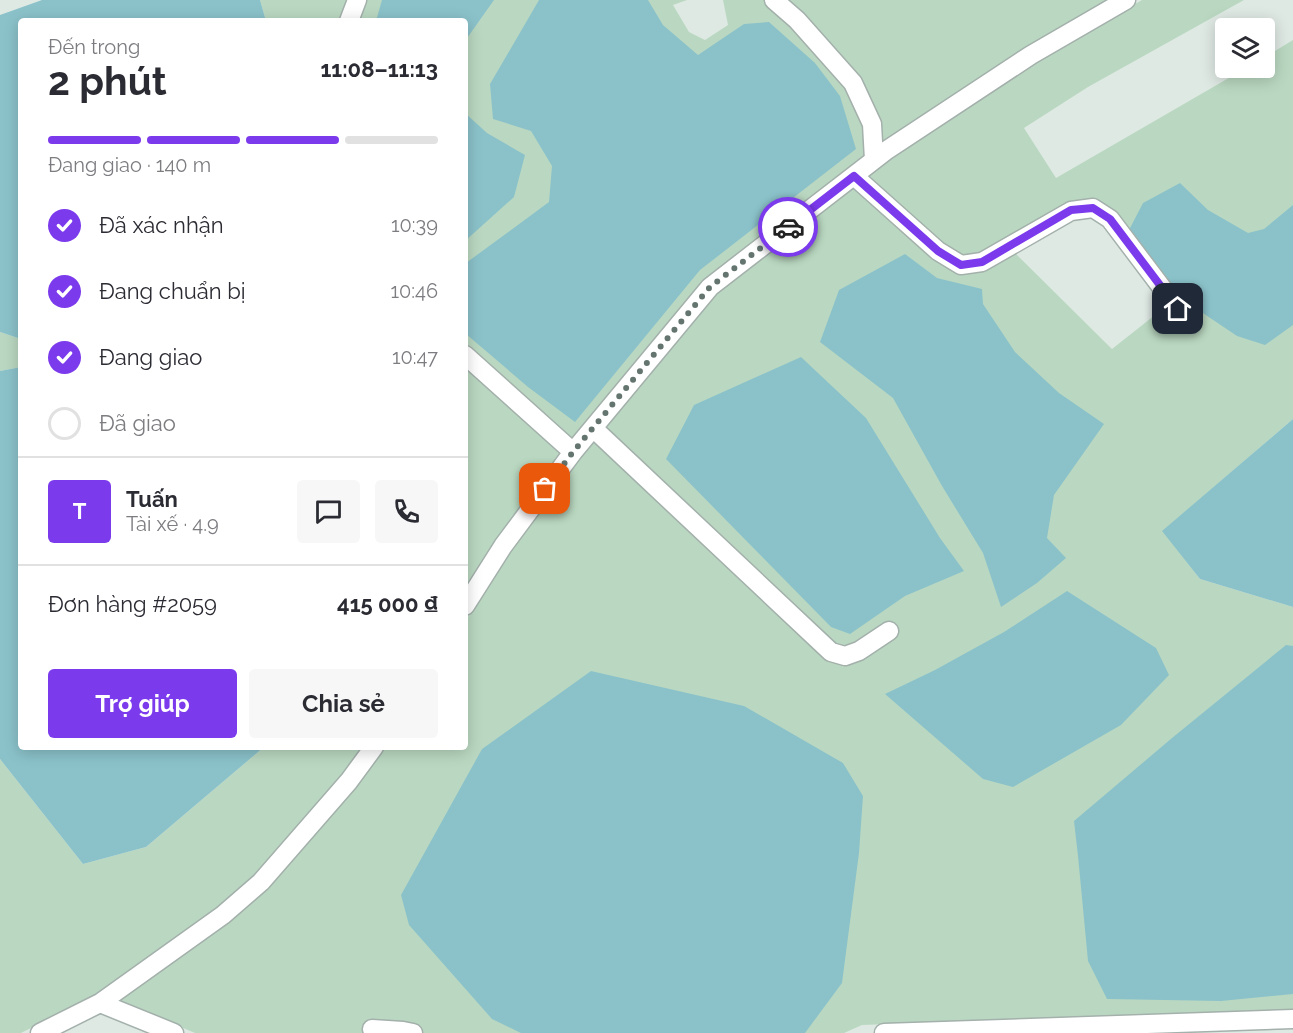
<!DOCTYPE html>
<html lang="vi">
<head>
<meta charset="utf-8">
<style>
	body { margin:0; font-family:Raleway,sans-serif; background:#f7f7f7; color:#2b2b33; height:100vh; display:flex; flex-direction:column; font-size:22px; white-space:nowrap }
	* { box-sizing:border-box; margin:0 }
	p { font-size:20px; color:#7c7c81 }
	.icon { flex:none; width:33px; height:33px; fill:none; stroke:currentColor; stroke-width:2; stroke-linecap:round; stroke-linejoin:round }
	.map { position:relative; flex:1; overflow:hidden }
	.sheet { position:absolute; left:18px; top:18px; width:450px; height:732px; display:flex; flex-direction:column; background:#fff; border-radius:6px; box-shadow:0 3px 15px #0003 }
	.sheet>* { flex:none }
	.fabs { position:absolute; left:1215px; top:18px; display:grid; gap:12px }
	.fabs a { display:grid; place-items:center; width:60px; height:60px; border-radius:6px; background:#fff; box-shadow:0 3px 15px #0003; font-size:30px }
	.pin { position:absolute; display:grid; place-items:center; width:51px; height:51px; color:#fff; margin:-26px; border-radius:12px; box-shadow:0 3px 9px #0006 }
	.courier { position:absolute; display:grid; place-items:center; width:60px; height:60px; margin:-30px; border:4px solid #7c3aed; border-radius:50%; background:#fff; color:#222; box-shadow:0 2px 8px #0007 }
	.summary em { font-style:normal; font-weight:700 }
	.summary div { display:flex; flex-direction:column-reverse }
	.summary { display:flex; align-items:center; justify-content:space-between; height:102px; padding:0 30px }
	h1 { font-size:39px; font-weight:700; line-height:45px }
	.bar { display:grid; grid-template-columns:repeat(4,1fr); gap:9px 6px; align-content:center; height:72px; padding:0 30px }
	.bar i { height:8px; border-radius:4px; background:#e1e1e2 }
	.bar .selected { background:#7c3aed }
	.bar p { grid-column:span 4 }
	.line { display:flex; align-items:center; gap:15px; padding:0 30px; border-top:2px solid #e1e1e2 }
	.line div { flex:1 }
	.round { display:grid; place-items:center; flex:none; width:63px; height:63px; border-radius:6px; background:#f7f7f7 }
	ol { padding:0 30px; list-style:none }
	li { display:flex; align-items:center; gap:18px; height:66px }
	li p { margin-inline-start:auto }
	li .icon { padding:6px; border-radius:50%; background:#7c3aed; color:#fff; stroke-width:4 }
	li:last-child { color:#7c7c81 }
	li i { width:33px; height:33px; border:3px solid #e1e1e2; border-radius:50% }
	.action { display:flex; gap:12px; margin-top:auto; padding:12px 30px }
	.action a { flex:1; height:69px; border-radius:6px; background:#7c3aed; color:#fff; font-size:24px; font-weight:700; line-height:69px; text-align:center }
	.action a+a { background:#f7f7f7; color:#2b2b33 }
	.map>svg:first-child { display:block }
</style>
</head>
<body>
<div class="map">
<svg width="1293" height="1033" viewBox="0 0 1293 1033">
	<rect width="100%" height="100%" fill="#dfe9e4"/>
	<!-- green -->
	<path fill="#bad8c1" d="M260 0H348L341 21H266Z
		M366 0H687L673 5 689 32 705 40 728 25 723 0H1109L705 282 572 439 465 344V21H358Z
		M1142 0H1244L1088 87 1024 128 1056 178 1246 68H1264L1265 57 1293 40V419L1163 531 1200 579 1293 607V1010L862 1025 844 1033H195L117 1000 357 784 384 747H465V622L510 550 577 460 716 295 853 186 934 259 958 274 985 270 1015 253 1112 349 1179 296 1129 230 1096 201 1069 202 979 255 962 257 943 244 866 176 890 157 1036 61Z
		M0 332 21 339V367L0 371Z
		M465 366 561 452 496 541 465 590Z
		M264 747H363L349 767 253 877 218 909 95 996 21 1033H0V759L83 864 146 847Z"/>
	<!-- water -->
	<path fill="#8bc2ca" d="M42 0H260L266 21H21V339L0 332V15Z
		M382 0H494L465 41V21H376Z
		M539 0H648L663 25 698 55 744 24 769 22 815 63 840 96 856 149 700 270 575 422 528 387 466 334 465 332V267L466 263 549 202 552 166 531 131 493 119 490 84Z
		M465 113 487 133 525 155 514 197 465 241Z
		M1180 183 1208 210 1248 233 1264 229 1293 205V325L1265 345 1237 336 1179 297 1129 230 1143 203Z
		M905 254 937 278 982 289 983 304 1015 352 1059 393 1104 424 1054 495 1047 538 1066 558 1037 583 1001 607 983 553 942 486 893 398 820 342 839 290Z
		M801 357 866 418 940 538 964 571 905 596 850 634 831 627 666 459 694 405Z
		M21 367V747H264L146 847 83 864 0 759V371Z
		M1293 419V607L1200 579 1162 531Z
		M1067 591 1156 648 1169 675 1121 725 1013 787 983 779 885 694 935 670 1004 632Z
		M1286 645 1293 646V994L1221 1001 1107 999 1088 961 1078 856 1074 821 1172 738Z
		M591 671 744 706 843 763 863 796 859 853 842 983 805 1033H521L492 1019 409 925 401 895 482 749Z"/>
	<g fill="none" stroke-linecap="round" stroke-linejoin="round">
		<defs>
			<path id="minor" d="M774 0 797 20 853 83 872 124 874 160
				M349 21 357 0
				M854 176 938 251 961 265 982 262 1071 211 1093 208 1110 219 1178 309
				M465 355 573 452
				M593 428 831 652 845 656 859 651 889 631
				M465 606 503 546 573 452 710 287 887 150 1031 55 1126 0
				M100 1003 174 1033
				M372 1029 403 1031 413 1033
				M40 1033 100 1003 223 915 261 882 349 781 374 747
				M884 1033 1293 1019"/>
		</defs>
		<!-- minor casing -->
		<use href="#minor" stroke="#a3b0ab" stroke-width="21"/>
		<!-- minor -->
		<use href="#minor" stroke="#fff" stroke-width="18"/>
	</g>
	<g fill="none" stroke-linecap="round" stroke-linejoin="round">
		<!-- done -->
		<path stroke="#647570" stroke-width="6" stroke-dasharray="0 10.8" d="M545 489 573 452 710 287 788 227"/>
		<!-- route -->
		<path stroke="#7c3aed" stroke-width="8" d="M788 227 854 176 938 251 961 265 982 262 1071 210 1093 208 1110 219 1178 309"/>
	</g>
</svg>
<div class="fabs">
<a><svg class="icon" aria-label="layers" viewBox="0 0 24 24"><path d="M12 4l9 5-9 5-9-5zM3 14l9 5 9-5"/></svg></a>
</div>
<div class="pin" style="left:545px;top:489px;background:#ea580c"><svg class="icon" aria-label="bag" viewBox="0 0 24 24"><path d="M5 8h14l-1 12H6zM9 8a3 3 0 0 1 6 0"/></svg></div>
<div class="pin" style="left:1178px;top:309px;background:#1f2937"><svg class="icon" aria-label="home" viewBox="0 0 24 24"><path d="M3 11l9-7 9 7M6 9v11h12V9"/></svg></div>
<div class="courier" style="left:788px;top:227px"><svg class="icon" aria-label="car" viewBox="0 0 24 24"><path d="M5 17H2v-5l4-1 3-4h7l3 4 3 1v5h-3M9 17h6M6 11h13"/><circle cx="7" cy="17" r="2"/><circle cx="17" cy="17" r="2"/></svg></div>
<section class="sheet">
<div class="summary"><div><h1>2 phút</h1><p>Đến trong</p></div><em>11:08–11:13</em></div>
<div class="bar"><i class="selected"></i><i class="selected"></i><i class="selected"></i><i></i><p>Đang giao · 140 m</p></div>
<ol>
<li><svg class="icon" aria-label="check" viewBox="0 0 24 24"><path d="M5 12l5 5 9-10"/></svg>Đã xác nhận<p>10:39</p></li>
<li><svg class="icon" aria-label="check" viewBox="0 0 24 24"><path d="M5 12l5 5 9-10"/></svg>Đang chuẩn bị<p>10:46</p></li>
<li><svg class="icon" aria-label="check" viewBox="0 0 24 24"><path d="M5 12l5 5 9-10"/></svg>Đang giao<p>10:47</p></li>
<li><i></i>Đã giao</li>
</ol>
<div class="line" style="height:108px"><b class="round" style="background:#7c3aed;color:#fff">T</b><div><b>Tuấn</b><p>Tài xế · 4.9</p></div><a class="round"><svg class="icon" aria-label="chat" viewBox="0 0 24 24"><path d="M4 5h16v11H9l-5 4z"/></svg></a><a class="round"><svg class="icon" aria-label="phone" viewBox="0 0 24 24"><path d="M5 4h4l2 5-3 2q2 4 5 5l2-3 5 2v4C11 20 4 13 5 4z"/></svg></a></div>
<div class="line" style="height:78px"><div>Đơn hàng #2059</div><b>415 000 ₫</b></div>
<div class="action"><a>Trợ giúp</a><a>Chia sẻ</a></div>
</section>
</div>
</body>
</html>
